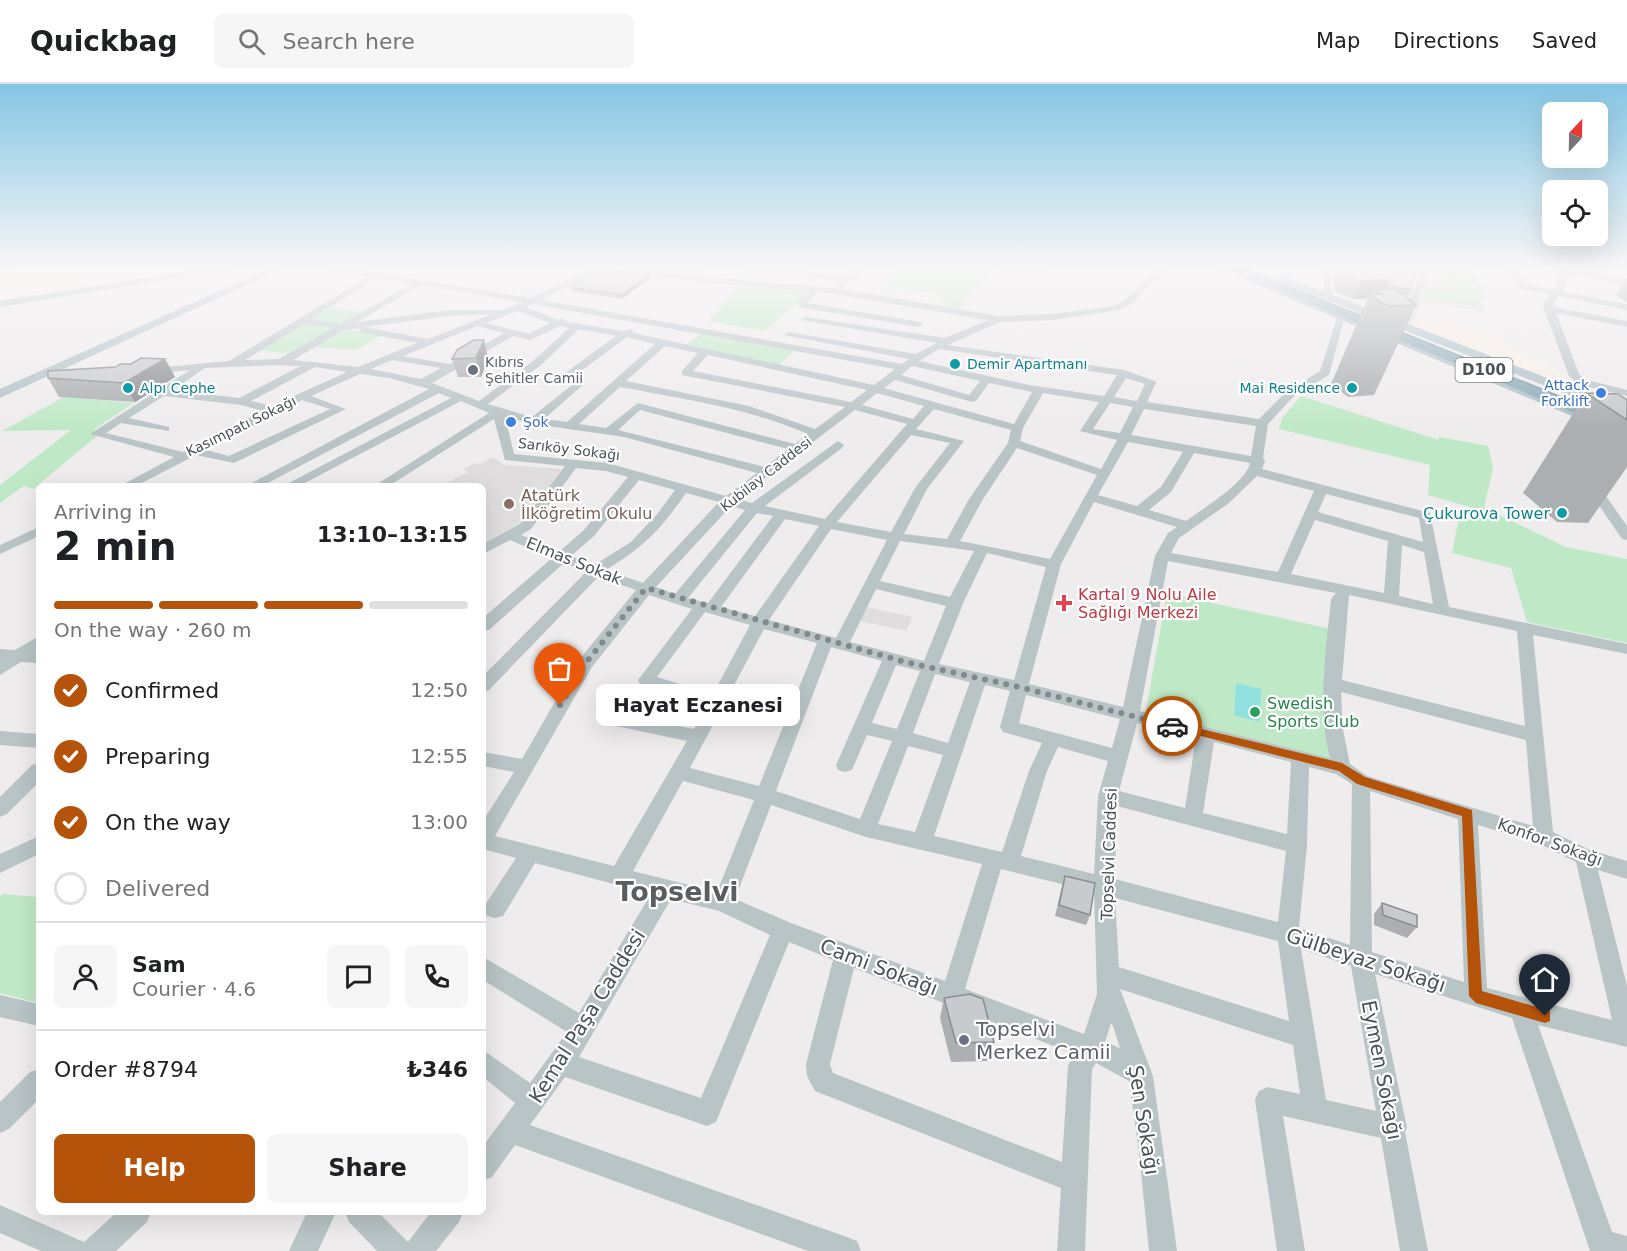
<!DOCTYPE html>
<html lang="en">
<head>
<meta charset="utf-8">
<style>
	body { margin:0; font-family:"DejaVu Sans",sans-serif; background:#f6f6f6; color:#202124; height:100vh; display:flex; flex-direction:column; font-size:22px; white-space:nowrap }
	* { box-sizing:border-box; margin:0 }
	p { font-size:20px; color:#757577 }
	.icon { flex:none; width:33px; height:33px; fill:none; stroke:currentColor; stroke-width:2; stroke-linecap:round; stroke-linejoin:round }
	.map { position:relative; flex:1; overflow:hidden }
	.details { position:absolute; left:36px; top:399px; width:450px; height:732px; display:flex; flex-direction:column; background:#fff; border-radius:9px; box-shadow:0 6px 24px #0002 }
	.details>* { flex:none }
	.needle { width:39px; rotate:22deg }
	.fabs { position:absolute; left:1542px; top:18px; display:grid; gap:12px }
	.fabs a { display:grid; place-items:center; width:66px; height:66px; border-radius:9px; background:#fff; box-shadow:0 6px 24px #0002; font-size:30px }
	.pin { position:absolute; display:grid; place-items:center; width:51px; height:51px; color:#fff; margin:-62px -26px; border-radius:50% 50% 50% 0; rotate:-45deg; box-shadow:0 0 6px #0007 }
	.pin .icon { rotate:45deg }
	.courier { position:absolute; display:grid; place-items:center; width:60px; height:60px; margin:-30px; border:4px solid #b45309; border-radius:50%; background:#fff; color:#222; box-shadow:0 2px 8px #0007 }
	.bubble { position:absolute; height:42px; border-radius:9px; background:#fff; box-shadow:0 6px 24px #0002; font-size:20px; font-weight:700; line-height:42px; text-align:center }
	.summary em { font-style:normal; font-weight:700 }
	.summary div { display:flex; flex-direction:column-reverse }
	.summary { display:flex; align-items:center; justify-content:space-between; height:102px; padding:0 18px }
	h1 { font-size:39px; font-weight:700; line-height:45px }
	.bar { display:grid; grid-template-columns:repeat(4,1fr); gap:9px 6px; align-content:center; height:72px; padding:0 18px }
	.bar i { height:8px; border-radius:4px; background:#e0e0e0 }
	.bar .current { background:#b45309 }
	.bar p { grid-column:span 4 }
	.line { display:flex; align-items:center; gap:15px; padding:0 18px; border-top:2px solid #e0e0e0 }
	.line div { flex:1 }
	.round { display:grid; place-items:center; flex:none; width:63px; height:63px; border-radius:9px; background:#f6f6f6 }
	ol { padding:0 18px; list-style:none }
	li { display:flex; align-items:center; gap:18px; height:66px }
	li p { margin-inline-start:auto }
	li .icon { padding:6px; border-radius:50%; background:#b45309; color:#fff; stroke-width:4 }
	li:last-child { color:#757577 }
	li i { width:33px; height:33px; border:3px solid #e0e0e0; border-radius:50% }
	.button { display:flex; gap:12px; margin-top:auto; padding:12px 18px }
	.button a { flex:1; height:69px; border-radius:9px; background:#b45309; color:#fff; font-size:24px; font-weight:700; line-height:69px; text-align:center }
	.button a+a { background:#f6f6f6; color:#202124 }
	header { display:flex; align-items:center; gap:36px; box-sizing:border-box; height:84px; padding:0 30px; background:#fff; border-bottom:2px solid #e0e0e0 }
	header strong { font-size:28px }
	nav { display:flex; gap:33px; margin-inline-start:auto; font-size:21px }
	.search { width:420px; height:54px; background:#f6f6f6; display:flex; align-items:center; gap:15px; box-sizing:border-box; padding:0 21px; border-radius:9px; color:#757577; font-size:22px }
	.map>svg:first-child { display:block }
</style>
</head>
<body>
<header>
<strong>Quickbag</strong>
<div class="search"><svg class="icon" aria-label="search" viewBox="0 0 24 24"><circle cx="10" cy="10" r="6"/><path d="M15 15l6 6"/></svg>Search here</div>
<nav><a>Map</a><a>Directions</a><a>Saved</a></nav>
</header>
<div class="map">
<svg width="1627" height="1167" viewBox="0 0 1627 1167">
	<rect width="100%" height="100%" fill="#efeced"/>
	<!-- commercial -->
	<path fill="#f9efe6" d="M26 182H195L186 187 162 191 0 215V192Z
		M1418 230 1493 246 1504 261 1529 271 1566 292 1567 300 1563 301 1412 242Z"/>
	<!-- education -->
	<path fill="#e0ddde" d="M1389 182 1452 187 1448 191 1459 195 1451 198 1458 201 1427 214 1483 224 1486 231 1475 226 1421 218 1412 241 1372 227Z
		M493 373 504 381 562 385 521 438 483 460V402H441L468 388 463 385 474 379 480 380Z
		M866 523 912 533 907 547 860 537Z"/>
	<!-- green -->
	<path fill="#bfe9c6" d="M624 182H707L695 192Z
		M904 182H1050L1043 191 993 184 960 224 946 222 942 211 882 202Z
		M1470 186 1488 212 1480 218 1483 224 1427 214 1435 196 1457 201 1450 198 1458 195 1447 191 1452 187Z
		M739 201 812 207 764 247 709 237Z
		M330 224 364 228 292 270 258 266Z
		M345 246 384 250 356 266 315 263Z
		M701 250 794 267 777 283 685 262Z
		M1301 312 1439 356V353L1488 362 1493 384 1484 424 1566 463 1627 475V559L1527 538 1511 484 1452 469 1458 439 1470 423 1428 411 1430 381 1279 345 1282 334Z
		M64 313 134 319 93 346 103 347 33 405 24 402 0 419V401L71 346 2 347Z
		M1167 509 1331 545 1329 675 1145 631Z
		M3 810 39 813V919L0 909V812Z"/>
	<!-- water -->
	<path fill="#90e1e0" d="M1236 599 1261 605 1260 638 1234 631Z"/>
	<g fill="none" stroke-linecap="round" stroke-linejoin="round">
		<defs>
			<path id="highway" d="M1221 182H1238L1627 340V351Z"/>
		</defs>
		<!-- highway casing -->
		<use href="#highway" stroke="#7494a2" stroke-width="2"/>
		<!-- minor -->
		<path fill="#b9c4c7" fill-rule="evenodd" d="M314 182H334L531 214 595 182H621L704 193 836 204 841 197 718 182H747L846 192 859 182H868L841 205 999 232 1053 230 1113 222 1124 217 1161 182H1170L1130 221 1118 226 1053 236 1000 238 948 261 1124 286 1155 297 1156 299 1147 318 1259 335 1286 308 1320 287 1337 234 1345 232 1329 291 1294 312 1268 340 1263 374 1265 377 1262 385 1430 429 1449 523 1627 560V570L1533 551 1553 748 1590 766 1627 777V795L1598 786 1627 902V963L1538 941 1612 1148 1627 1152V1167H1590L1512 934 1375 890 1407 1044 1405 1048 1428 1167H1400L1381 1054 1283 1032 1305 1167H1277L1255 1016 1259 1007 1268 1003 1300 1010 1293 961 1120 905 1153 992 1177 1167H1149L1139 1068 1129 997 1096 979 1092 985 1085 1167H1057L1061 1104 815 1007 807 992 806 980 833 876 789 858 716 1038 707 1042 565 993 530 1041 847 1153 857 1157 861 1167H808L515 1061 492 1093 483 1097V1062L515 1019 483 993V966L530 999 567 948 483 896V873L579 929 651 810 535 779 503 832 495 834 487 832 484 825 487 818 516 774 483 765V737L514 688 483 682V668L522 675 579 576 636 506 598 493 489 606 483 608V592L586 488 564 479 489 546 483 547V534L552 474 510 456 483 470V460L521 439 565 382 505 376 494 335 389 402H374L489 329 461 317 299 402H283L451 314 439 309 262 402H246L429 305 389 294 360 290 311 312 346 325 234 379 196 371 136 402H120L174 373 90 350 190 286 148 290 143 287 144 285 229 277 368 193ZM603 185 704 199 809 207 797 218 800 223 918 243 923 240 921 238 807 219 818 208 835 210 988 236 945 254 806 233 801 236 937 259 916 270 789 248 784 251 909 275 902 280 541 216ZM377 194 411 200 341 240 311 235ZM421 201 523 218 503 226H449L357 238ZM533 220 895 285 874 301 633 249 632 245 623 247 567 238 563 234 558 236 526 223ZM518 227 550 239 529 250 486 239ZM492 230 428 255 364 243 449 232ZM304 240 333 244 279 275 245 276ZM477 242 504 249 450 280 403 272ZM560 242 569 244 533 277 479 317 432 299 513 252 530 256ZM361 244 360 248 417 259 358 283 293 276 344 246ZM579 245 616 252 561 292V296L572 301 532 333 488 320 541 281ZM627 253 655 260 567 338 544 335 584 300 573 293ZM665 262 698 269 682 287V291L845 323 815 345 749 322 626 297ZM939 265 1117 291 1104 312 1029 301 919 277ZM708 271 858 304 867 306 851 318 693 287ZM392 276 441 284 421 295 371 285ZM280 281 301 282 239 314 173 306 205 284ZM912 282 980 297 969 311 901 291ZM315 283 347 288 272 322 251 317ZM1126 294 1145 300 1137 317 1114 313ZM895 296 972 318 976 317 989 299 1032 308 1014 340 884 304ZM620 303C684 315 748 324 808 350L795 360 638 319 606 344 579 340ZM877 309 924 322 913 335 862 321ZM1043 309 1099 318 1080 347 1117 356 1101 385 1020 357 1023 344ZM164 312 241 321 263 327 183 368 106 349 121 339 169 347V343L129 334ZM302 316 330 325 229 372 206 366ZM1110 319 1133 323 1120 349 1093 345ZM934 325 1011 346 1008 359 969 415 947 455 904 450 927 405 964 357 916 345ZM1144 325 1256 342 1251 372 1131 351ZM640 326 788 365 765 383 618 346ZM855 326 907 340 825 435 765 422 842 364 844 361 838 357 752 419 738 415ZM505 333 534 340 624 353 757 389 726 412 607 379 514 370ZM911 351 950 359 915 404 891 448 837 438ZM1128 358 1183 368 1161 403 1137 422 1098 411ZM1017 364 1097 391 1050 475 960 457 983 415ZM1194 369 1250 379C1247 398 1202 425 1186 437L1149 426 1171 408ZM576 384 606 387 628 393 584 446 560 467 521 451 531 445ZM1257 392 1314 407 1278 488 1171 469 1179 454 1229 419ZM639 396 675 406 658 429 631 458 594 481 571 472 594 452ZM686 409 719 418 643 499 606 486C645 462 660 446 686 409ZM1326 410 1419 434 1423 458 1318 428ZM1094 418 1177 443 1168 449 1155 472 1123 623 1029 600 1061 480ZM731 422 745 426 675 510 656 503ZM757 429 773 432 708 519 688 514ZM785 435 819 442 755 532 721 523ZM1315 436 1388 457 1384 509 1291 490ZM831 445 887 456 836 554 769 536ZM900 457 974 467 950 513 880 497ZM1402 461 1424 468 1433 520 1399 512ZM987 469 1046 483 1014 596 939 580 964 517ZM1168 477 1336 509 1331 515C1326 566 1317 623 1330 674L1140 627ZM876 505 946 522 924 577 850 558ZM649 511 692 525 638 596 640 600 708 620 694 645 622 631 616 632 613 637 616 642 687 657 614 782 495 752 592 583ZM1349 511 1517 547 1525 642 1342 596ZM705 528 750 541 713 610 657 593ZM764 545 817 559 759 702 690 684ZM831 563 882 577 836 681 838 686 845 688 852 686 867 651 892 657 860 735 776 707ZM896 581 920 587 897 645 872 639ZM935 590 970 598 948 659 913 649ZM985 601 1010 607 1000 643 1003 648 1042 659 1029 687 1002 768 934 752ZM1341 608 1526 656 1533 742 1367 692 1350 680 1343 646ZM1026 611 1120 635 1112 664 1019 639ZM1137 639 1196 654 1185 724 1119 707ZM1214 658 1291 678 1287 750 1203 729ZM908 662 943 671 915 748 878 740ZM1058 663 1108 677 1098 712 1094 790 1021 772 1047 687ZM1309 683 1336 690 1352 700 1350 861 1299 844 1307 761ZM683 697 754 716 717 808 633 787ZM1370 707 1458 735 1464 898 1372 868ZM771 721 866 753 982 780 945 897 791 839 735 815ZM1117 722 1286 767 1278 838 1115 795ZM1478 741 1538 759 1576 778 1612 936 1487 904ZM1001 785 1094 808 1097 910 1084 950 965 905ZM1115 814 1278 857 1289 937 1119 883ZM671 815 719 827 770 851 701 1014 579 973ZM1301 865 1351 882 1376 1027 1326 1016ZM854 884 1074 970 1068 982 1062 1078 833 989 830 980ZM1111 939 1113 942 1120 964 1105 958Z
			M1321 182H1329L1334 216 1326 214Z
			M1506 182H1514L1524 200 1555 206 1562 182 1627 196V202L1569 189 1563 208 1627 220V226L1559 212 1553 220 1554 223 1627 237V243L1556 229 1579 290 1587 296 1627 306V312L1585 302 1572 309H1564V305L1576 298 1569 292 1544 225 1543 220 1551 211 1518 204Z
			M1400 183 1429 192 1407 241 1404 242 1399 239 1420 193 1397 188Z
			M1591 397 1596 398 1627 442V456L1622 455 1585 401Z
			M39 443V452L0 470V461Z
			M39 552V565L35 568 39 569V579L21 578 0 591V565L15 566Z
			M0 647 39 650V664L0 661Z
			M39 679V698L7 730 0 733V713L32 681Z
			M39 752V770L0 789V770Z
			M0 911 39 920V942L0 933Z
			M39 985V1015L9 1045 0 1049V1018L30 988Z
			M0 1121 84 1158 117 1128H151L147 1138 116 1167H41L0 1149Z
			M307 1128H336L318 1167H289Z
			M345 1128H378L408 1158 431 1128H463L459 1138 436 1167H377L349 1138Z"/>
		<!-- major -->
		<path fill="#afc1c9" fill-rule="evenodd" d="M225 182H250L0 223V217Z
			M275 182H288L0 314V305Z
			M1212 182H1226L1627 346V355Z
			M1276 192H1284L1627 325V334L1276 196Z"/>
		<!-- highway -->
		<use href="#highway" fill="#89a9b6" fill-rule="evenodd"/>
	</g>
	<!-- wall -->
	<path fill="#abafb1" d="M1338 182H1417L1411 206 1407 213 1413 217 1412 218 1416 221 1374 311 1348 313 1331 300 1368 214 1354 215 1335 208 1333 195Z
		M650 194 622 215 571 207 570 203Z
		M1626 195H1627V218L1616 212Z
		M488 274 481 293H458L452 275Z
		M165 275 175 293 135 318 59 313 48 294Z
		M1586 309 1627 316V383L1588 439 1557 438 1523 409Z
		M1065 792 1090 831 1086 841 1055 832 1062 802Z
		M1382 819 1417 843 1407 854 1374 841V830Z
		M944 914 994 958 988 977 951 978 940 934Z"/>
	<!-- shaded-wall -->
	<path fill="#8b8e90" d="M649 190 650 194 622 215V211Z
		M1389 194 1382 212V210L1375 206 1372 213 1369 211 1368 214 1354 215 1362 197Z
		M484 256 488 274 481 293 476 274Z
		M165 275 175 293 135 318 124 299Z"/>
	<!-- building -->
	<path fill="#c7cbce" stroke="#8b8e90" stroke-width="1.5" d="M1341 182H1391L1404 183 1403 182H1417L1411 206 1388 202 1389 194 1362 197 1342 190Z
		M603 183 649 190 622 211 570 203Z
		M1393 205 1413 217H1410L1416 221 1388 222 1369 211 1382 210 1375 206Z
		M474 256H484L476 274 452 275 457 266Z
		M141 274 165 275 124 299 48 294V287L116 283 120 280H131Z
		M1586 309 1618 310 1627 316V336Z
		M1065 792 1095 799 1090 831 1059 821Z
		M1382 819 1417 831V843L1383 831Z
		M970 910 983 915 994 958 956 959 944 914Z"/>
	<!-- sky -->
	<linearGradient id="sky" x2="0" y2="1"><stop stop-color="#85c6e5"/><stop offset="0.53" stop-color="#f8f6f7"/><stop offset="1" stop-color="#f8f6f7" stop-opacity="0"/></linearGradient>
	<rect width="1627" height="345" fill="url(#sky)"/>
	<!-- route -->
	<path fill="#b45309" d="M1172 638 1342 679 1365 693 1472 726 1482 907 1550 927V937L1545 939 1476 919 1469 912 1462 732 1357 700 1339 687 1169 644 1167 642Z"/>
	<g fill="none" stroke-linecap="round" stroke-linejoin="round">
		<!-- done -->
		<path stroke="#82898c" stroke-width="6" stroke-dasharray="0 10.8" d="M560 621 585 580 646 504 905 578 1019 603 1172 642"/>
	</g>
	<!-- markers -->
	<g fill="#0f9aa8" stroke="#fff" stroke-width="2">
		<circle cx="955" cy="280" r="6"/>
		<circle cx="128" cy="304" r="6"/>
		<circle cx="1352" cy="304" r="6"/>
		<circle cx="1562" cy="429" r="6"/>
	</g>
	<g fill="#6b7280" stroke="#fff" stroke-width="2">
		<circle cx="473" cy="286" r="6"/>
		<circle cx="964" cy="956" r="6"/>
	</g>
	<g fill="#3f7fe0" stroke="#fff" stroke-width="2">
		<circle cx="1601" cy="309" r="6"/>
		<circle cx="511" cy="338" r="6"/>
	</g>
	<circle fill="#8d6e63" stroke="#fff" stroke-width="2" cx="509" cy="420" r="6"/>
	<path fill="#e0444e" stroke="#fff" stroke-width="2" d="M1061 510h6v6h6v6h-6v6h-6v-6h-6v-6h6z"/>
	<circle fill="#2e9e5b" stroke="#fff" stroke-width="2" cx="1255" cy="628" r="6"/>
	<g text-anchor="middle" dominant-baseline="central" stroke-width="4.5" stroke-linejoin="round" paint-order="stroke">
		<!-- far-worship labels -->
		<g font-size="14" fill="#5b616d" stroke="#fff" text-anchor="start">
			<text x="485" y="278">Kıbrıs<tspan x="485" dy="16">Şehitler Camii</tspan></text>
		</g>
		<!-- far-culture labels -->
		<g font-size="14" fill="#0d838f" stroke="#fff" text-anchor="start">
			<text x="967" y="280">Demir Apartmanı</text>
			<text x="140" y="304">Alpı Cephe</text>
			<text x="1340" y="304" text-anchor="end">Mai Residence</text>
		</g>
		<!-- far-shop labels -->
		<g font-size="14" fill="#366cbe" stroke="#fff" text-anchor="end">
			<text x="1589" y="301">Attack<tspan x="1589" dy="16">Forklift</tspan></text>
			<text x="523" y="338" text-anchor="start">Şok</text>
		</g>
		<!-- far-street labels -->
		<g font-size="14" fill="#475357" stroke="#fff">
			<text transform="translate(241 342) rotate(-26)">Kasımpatı Sokağı</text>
			<text transform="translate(569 365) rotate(7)">Sarıköy Sokağı</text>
			<text transform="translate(766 390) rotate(-38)">Kubilay Caddesi</text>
		</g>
		<!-- shield labels -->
		<rect fill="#fff" stroke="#7e8789" stroke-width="1.5" x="1455.5" y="274" width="57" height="24" rx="4.5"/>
		<g font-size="15" font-weight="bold" fill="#475357">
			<text x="1484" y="286">D100</text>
		</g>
		<!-- education labels -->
		<g font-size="16" fill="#785e54" stroke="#fff" text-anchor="start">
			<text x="521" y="411">Atatürk<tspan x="521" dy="18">İlköğretim Okulu</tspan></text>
		</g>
		<!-- culture labels -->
		<g font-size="16" fill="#0d838f" stroke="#fff" text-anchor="end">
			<text x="1550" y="429">Çukurova Tower</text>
		</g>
		<!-- street labels -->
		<g font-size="16" fill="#475357" stroke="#fff">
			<text transform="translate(574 477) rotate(22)">Elmas Sokak</text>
			<text transform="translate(1550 758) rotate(20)">Konfor Sokağı</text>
			<text transform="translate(1109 770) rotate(-88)">Topselvi Caddesi</text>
		</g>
		<!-- health labels -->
		<g font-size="16" fill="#be3a42" stroke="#fff" text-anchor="start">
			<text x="1078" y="510">Kartal 9 Nolu Aile<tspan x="1078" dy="18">Sağlığı Merkezi</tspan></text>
		</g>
		<!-- leisure labels -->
		<g font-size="16" fill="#27864d" stroke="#fff" text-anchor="start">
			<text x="1267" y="619">Swedish<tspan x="1267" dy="18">Sports Club</tspan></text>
		</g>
		<!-- near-street labels -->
		<g font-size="20" fill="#475357" stroke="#fff">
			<text transform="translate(1366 876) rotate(18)">Gülbeyaz Sokağı</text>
			<text transform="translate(879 883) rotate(21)">Cami Sokağı</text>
			<text transform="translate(587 932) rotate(-58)">Kemal Paşa Caddesi</text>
			<text transform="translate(1382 986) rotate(79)">Eymen Sokağı</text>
			<text transform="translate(1144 1036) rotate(81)">Şen Sokağı</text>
		</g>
		<!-- near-worship labels -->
		<g font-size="20" fill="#5b616d" stroke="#fff" text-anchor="start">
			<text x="976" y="945">Topselvi<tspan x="976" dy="23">Merkez Camii</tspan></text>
		</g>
		<!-- near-district labels -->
		<g font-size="27" font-weight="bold" fill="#5a5e60" stroke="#fff">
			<text x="677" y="807">Topselvi</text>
		</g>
	</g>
</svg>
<div class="fabs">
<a><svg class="needle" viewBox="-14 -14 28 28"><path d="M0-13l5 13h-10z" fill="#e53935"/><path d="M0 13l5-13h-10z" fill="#757577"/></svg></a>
<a><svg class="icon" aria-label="locate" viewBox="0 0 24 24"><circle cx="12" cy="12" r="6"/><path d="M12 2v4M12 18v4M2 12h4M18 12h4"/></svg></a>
</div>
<div class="pin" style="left:560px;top:621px;background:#ea580c"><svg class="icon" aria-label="bag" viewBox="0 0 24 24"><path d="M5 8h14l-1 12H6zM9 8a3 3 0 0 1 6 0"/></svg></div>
<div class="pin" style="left:1545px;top:932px;background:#1f2937"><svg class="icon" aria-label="home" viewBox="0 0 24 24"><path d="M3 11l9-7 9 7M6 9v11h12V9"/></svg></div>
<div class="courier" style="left:1172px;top:642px"><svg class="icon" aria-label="car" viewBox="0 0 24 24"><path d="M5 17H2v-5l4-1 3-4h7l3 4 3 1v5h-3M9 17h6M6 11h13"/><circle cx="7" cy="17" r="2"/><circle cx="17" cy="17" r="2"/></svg></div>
<div class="bubble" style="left:596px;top:600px;width:204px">Hayat Eczanesi</div>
<section class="details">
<div class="summary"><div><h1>2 min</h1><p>Arriving in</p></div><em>13:10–13:15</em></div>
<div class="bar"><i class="current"></i><i class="current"></i><i class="current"></i><i></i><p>On the way · 260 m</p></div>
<ol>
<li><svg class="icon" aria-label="check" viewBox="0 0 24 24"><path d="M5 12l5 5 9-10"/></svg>Confirmed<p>12:50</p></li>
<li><svg class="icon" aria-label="check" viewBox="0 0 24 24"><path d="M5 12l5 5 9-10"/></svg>Preparing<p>12:55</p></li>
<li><svg class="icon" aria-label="check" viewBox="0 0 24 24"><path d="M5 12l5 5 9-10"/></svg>On the way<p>13:00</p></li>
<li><i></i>Delivered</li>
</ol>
<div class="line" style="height:108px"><a class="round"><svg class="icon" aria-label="person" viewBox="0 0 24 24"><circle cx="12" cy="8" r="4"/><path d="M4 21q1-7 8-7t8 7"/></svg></a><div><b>Sam</b><p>Courier · 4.6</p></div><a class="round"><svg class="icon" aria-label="chat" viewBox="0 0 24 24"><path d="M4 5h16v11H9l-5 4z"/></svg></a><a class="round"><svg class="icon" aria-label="phone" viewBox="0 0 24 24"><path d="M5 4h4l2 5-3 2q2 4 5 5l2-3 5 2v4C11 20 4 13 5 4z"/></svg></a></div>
<div class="line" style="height:78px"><div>Order #8794</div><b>₺346</b></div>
<div class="button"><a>Help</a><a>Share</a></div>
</section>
</div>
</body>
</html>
